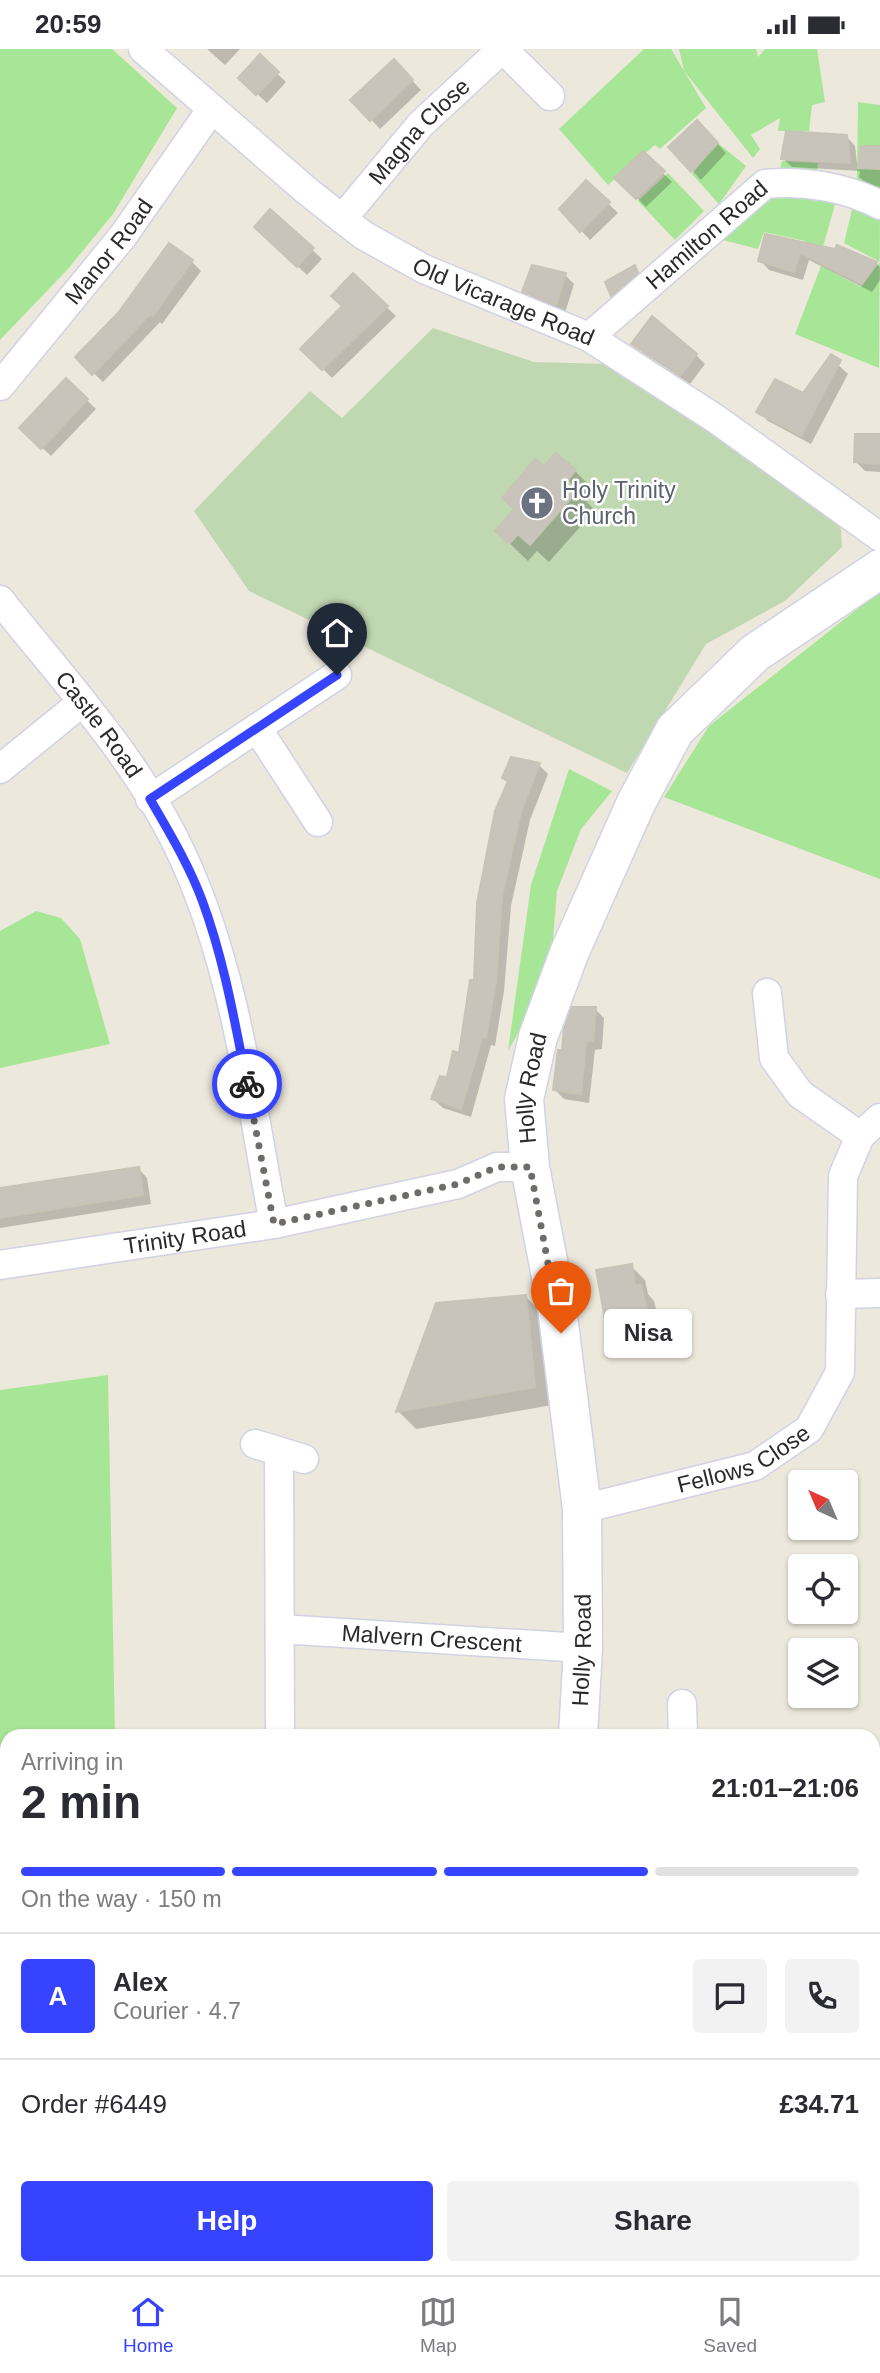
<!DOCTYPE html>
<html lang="en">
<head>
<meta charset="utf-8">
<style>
	body { margin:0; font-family:Helvetica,sans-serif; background:#f2f2f3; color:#2b2b33; height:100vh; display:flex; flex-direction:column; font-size:26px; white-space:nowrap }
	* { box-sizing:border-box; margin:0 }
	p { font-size:23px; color:#7c7c81 }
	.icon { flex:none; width:38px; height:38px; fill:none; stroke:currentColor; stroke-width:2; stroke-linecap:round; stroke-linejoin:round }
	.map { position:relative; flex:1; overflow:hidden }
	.details { position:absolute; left:0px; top:1680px; width:880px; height:546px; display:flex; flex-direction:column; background:#fff; border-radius:21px 21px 0 0; box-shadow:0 2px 5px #0004 }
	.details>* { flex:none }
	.needle { width:46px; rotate:316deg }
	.controls { position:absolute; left:788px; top:1421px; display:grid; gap:14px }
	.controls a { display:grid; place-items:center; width:70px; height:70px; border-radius:7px; background:#fff; box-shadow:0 2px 5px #0004; font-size:35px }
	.pin { position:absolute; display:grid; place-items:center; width:60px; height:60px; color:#fff; margin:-72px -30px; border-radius:50% 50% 50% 0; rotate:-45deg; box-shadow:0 0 7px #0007 }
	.pin .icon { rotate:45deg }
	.courier { position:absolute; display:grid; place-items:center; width:70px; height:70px; margin:-35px; border:5px solid #3643ff; border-radius:50%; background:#fff; color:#222; box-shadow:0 2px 9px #0007 }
	.bubble { position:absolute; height:49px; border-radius:7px; background:#fff; box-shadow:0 2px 5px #0004; font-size:23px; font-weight:700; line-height:49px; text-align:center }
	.summary em { font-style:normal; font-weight:700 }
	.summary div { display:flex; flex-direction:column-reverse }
	.summary { display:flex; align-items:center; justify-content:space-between; height:119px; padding:0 21px }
	h1 { font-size:46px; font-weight:700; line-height:52px }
	.bar { display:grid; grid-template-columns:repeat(4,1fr); gap:10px 7px; align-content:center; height:84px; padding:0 21px }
	.bar i { height:9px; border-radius:5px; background:#e1e1e2 }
	.bar .active { background:#3643ff }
	.bar p { grid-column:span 4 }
	.line { display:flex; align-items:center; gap:18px; padding:0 21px; border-top:2px solid #e1e1e2 }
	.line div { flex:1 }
	.round { display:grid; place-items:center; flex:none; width:74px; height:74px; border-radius:7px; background:#f2f2f3 }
	.primary-button { display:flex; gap:14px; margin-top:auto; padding:14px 21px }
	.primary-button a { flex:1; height:80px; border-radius:7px; background:#3643ff; color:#fff; font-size:28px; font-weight:700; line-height:80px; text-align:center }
	.primary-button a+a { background:#f2f2f3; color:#2b2b33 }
	.status { display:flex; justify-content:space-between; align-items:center; height:49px; padding:0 35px; background:#fff; direction:ltr }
	.status svg { height:19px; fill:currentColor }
	.dock { display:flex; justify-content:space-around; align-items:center; height:98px; border-top:2px solid #e1e1e2; background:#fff; font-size:19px; color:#7c7c81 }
	.dock a { display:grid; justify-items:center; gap:4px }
	.dock .active { color:#3643ff }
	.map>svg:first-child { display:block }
</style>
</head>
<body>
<div class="status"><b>20:59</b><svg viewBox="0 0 49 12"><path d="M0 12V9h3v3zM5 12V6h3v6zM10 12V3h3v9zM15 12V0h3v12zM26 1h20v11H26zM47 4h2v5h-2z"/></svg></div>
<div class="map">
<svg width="880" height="2226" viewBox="0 0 880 2226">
	<rect width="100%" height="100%" fill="#ede8dc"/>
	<!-- green -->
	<path fill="#a7e696" d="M0 0H112L177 59 113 165 67 221 0 291Z
		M644 0H671L706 59 660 100 655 96 608 136 559 80Z
		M679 0H756L758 8 765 0H817L825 53 812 56 809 82H778L780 69 751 86 760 100 753 109 684 22Z
		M858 53 880 56V144L857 131Z
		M718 94 746 117 719 155 692 125Z
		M782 112 818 114 817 122 780 121Z
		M668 124 704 162 675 191 638 152Z
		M797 136 838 145 820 208 802 204 805 192 764 183 758 200 719 190 764 150Z
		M854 152 880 163 879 319 795 285 821 217 861 238 880 213 844 194Z
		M880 542V830L664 748 709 677Z
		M569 720 612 742 581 780 557 842 552 903 528 966 508 1002 531 836Z
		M36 862 61 869 80 890 110 995 0 1019V882Z
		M108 1326 115 1687H7V1791L0 1795V1341Z
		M873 1739H880V1879H873Z"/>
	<!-- cemetery -->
	<path fill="#c0d8b2" d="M433 279 534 313 608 315 840 469 842 498 785 552 706 595 627 724 249 542 194 462 310 342 342 369Z"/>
	<!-- shadow -->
	<path fill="#0003" d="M207 0H240L225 16Z
		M260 8 286 33 267 54 240 29Z
		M394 12 421 41 380 80 353 51Z
		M706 82 726 104 701 131 670 98Z
		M846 87 855 97 858 122 862 99H880V138L868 136 859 128 860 122 792 118 782 109Z
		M643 104 672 133 646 158 617 129Z
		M586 133 618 164 590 191 561 160Z
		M271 162 322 210 307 226 265 187Z
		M766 187 876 214 880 218V231L872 243 809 211 803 231 769 221 760 211Z
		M192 213 201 222 162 275 160 273 103 333 77 308 119 265Z
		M634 218 643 227 622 255 607 234Z
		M353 226 396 267 332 329 303 300 344 257Z
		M565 226 574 235 565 264 534 251 524 242Z
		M633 295 696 306 705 315 690 335Z
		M836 314 848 325 811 395 768 372 759 363 800 350Z
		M66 331 96 360 51 407 21 379Z
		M880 387V423L865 422 856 413Z
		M544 420 575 422 593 440 584 450 595 461 549 513 537 502 528 512 497 482Z
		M539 716 548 725 530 771 511 857 504 942 495 997 491 996 471 1068 443 1059 433 1050 460 1006 509 734 504 728Z
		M595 960 604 969 602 1000 595 1001 589 1054 564 1050 555 1041 563 1003Z
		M138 1119 147 1129 151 1155 0 1179V1140Z
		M631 1217 645 1231 648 1245 654 1252 660 1276 652 1277 659 1299 625 1305 611 1291Z
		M525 1247 544 1266 552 1356 416 1380 398 1362Z
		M873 2054 875 2056V2090H873Z
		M795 2219 802 2226H768L767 2220Z"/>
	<!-- building -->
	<path fill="#c8c4bb" stroke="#c8c4b5" stroke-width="2" d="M260 5 279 23 256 46 238 29Z
		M394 10 413 31 370 72 350 51Z
		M697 71 718 94 691 123 668 98Z
		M786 82 847 86 850 114 781 110Z
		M861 97H880V120L858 119Z
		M643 102 665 122 636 150 614 129Z
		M586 131 610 153 580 183 559 160Z
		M270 160 314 199 297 218 254 178Z
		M765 185 835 200 837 196 877 213 862 235 800 204 794 223 758 212Z
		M169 194 193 211 153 267 150 265 92 326 75 308 118 264Z
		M532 216 566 224 556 256 522 243Z
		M635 216 638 224 611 247 605 233Z
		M353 224 388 257 322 321 300 300 342 257 331 247Z
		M652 267 697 305 680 327 631 295Z
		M831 305 841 311 801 387 756 363 775 330 803 344Z
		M66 329 88 350 41 400 19 379Z
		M855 385H880V415L854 413Z
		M556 404 576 421 567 432 578 441 530 496 518 485 509 495 495 482 514 460 502 449 535 410 544 417Z
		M511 708 540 714 521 762 502 847 496 932 486 989 482 988 461 1060 431 1050 440 1027 447 1028 453 1002 459 1004 470 931H474L477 854 495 762 508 732 502 729Z
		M572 958H596L593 992H586L581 1045 553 1041 558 1001H562L564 980Z
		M139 1118 143 1146 0 1169V1139Z
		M632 1215 635 1236H641L647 1262 639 1264 647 1285 609 1292 596 1221Z
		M526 1246 535 1338 396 1363 436 1254Z"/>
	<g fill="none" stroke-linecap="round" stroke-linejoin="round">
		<defs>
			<g id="street">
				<path id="s1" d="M143 0 307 142 363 186 424 220 589 288 716 370 880 488"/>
				<path d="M503 0 550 47"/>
				<path id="s2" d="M342 170 421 75 502 0"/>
				<path id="s3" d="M589 288 765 135C803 131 846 138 880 156"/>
				<path id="s4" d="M0 337 123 187 211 61"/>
				<path id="s5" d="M0 551C65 633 141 714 184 810 236 924 251 1054 274 1175"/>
				<path d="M257 679 318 773"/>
				<path d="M0 720 81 654"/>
				<path d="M150 750 337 626"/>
				<path d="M767 944 774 1009 800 1045 860 1087"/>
				<path id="s6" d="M0 1216 274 1175 458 1135 497 1118H530"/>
				<path d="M840 1245 880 1244"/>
				<path d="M255 1395 304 1410"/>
				<path d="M279 1403 280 1687"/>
				<path id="s7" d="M582 1460 755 1417 809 1380 840 1323 843 1127 860 1087 880 1069"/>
				<path id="s8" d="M280 1580 583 1599"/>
				<path d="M682 1655 683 1687"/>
				<path d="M0 1934H7"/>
				<path d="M878 2001H880"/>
				<path d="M873 2127H880"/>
				<path d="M62 2219 65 2226"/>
				<path d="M836 2219 837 2226"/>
				<path d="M306 2226 307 2219"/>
			</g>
			<g id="secondary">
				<path id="s9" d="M578 1687 583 1599 582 1460 557 1259 530 1118 524 1050 538 988 570 902 636 754 675 681 755 604 880 520"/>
				<path d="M537 2219 543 2226"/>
			</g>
		</defs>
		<!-- street casing -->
		<use href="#street" stroke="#d1d2e4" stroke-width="31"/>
		<!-- secondary casing -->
		<use href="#secondary" stroke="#d1d2e4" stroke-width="41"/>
		<!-- street -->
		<use href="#street" stroke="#fff" stroke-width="28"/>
		<!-- secondary -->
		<use href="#secondary" stroke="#fff" stroke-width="38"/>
	</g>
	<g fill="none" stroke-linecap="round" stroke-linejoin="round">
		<!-- done -->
		<path stroke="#6e6c68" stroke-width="7" stroke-dasharray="0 12.6" d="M247 1035 274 1175 458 1135 497 1118H530L561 1284"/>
		<!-- route -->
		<path stroke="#3643ff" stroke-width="9" d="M247 1035C235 974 224 910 202 851 189 816 169 783 150 750L337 626"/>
	</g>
	<!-- icons -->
	<defs>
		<symbol id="church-disc" viewBox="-11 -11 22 22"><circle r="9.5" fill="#6b7280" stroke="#fff"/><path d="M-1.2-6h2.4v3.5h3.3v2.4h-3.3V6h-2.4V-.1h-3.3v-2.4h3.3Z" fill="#fff"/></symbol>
	</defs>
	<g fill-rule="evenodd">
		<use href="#church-disc" x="518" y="435" width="38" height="38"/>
	</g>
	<g text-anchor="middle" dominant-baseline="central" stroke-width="5" stroke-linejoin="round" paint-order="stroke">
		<!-- street labels -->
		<g font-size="23" fill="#2a2a2a" stroke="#fff">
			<text stroke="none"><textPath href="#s2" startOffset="117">Magna Close</textPath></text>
			<text stroke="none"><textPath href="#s3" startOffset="156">Hamilton Road</textPath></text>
			<text stroke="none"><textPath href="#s4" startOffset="173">Manor Road</textPath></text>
			<text stroke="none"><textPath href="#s1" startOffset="444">Old Vicarage Road</textPath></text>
			<text stroke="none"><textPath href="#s5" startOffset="159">Castle Road</textPath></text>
			<text stroke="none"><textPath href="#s9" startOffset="653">Holly Road</textPath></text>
			<text stroke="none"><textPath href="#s6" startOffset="187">Trinity Road</textPath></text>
			<text stroke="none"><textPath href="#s7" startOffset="170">Fellows Close</textPath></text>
			<text stroke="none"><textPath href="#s8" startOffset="152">Malvern Crescent</textPath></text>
			<text stroke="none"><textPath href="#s9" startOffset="86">Holly Road</textPath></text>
		</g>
		<!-- worship labels -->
		<g font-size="23" fill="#5b616d" stroke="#fff" text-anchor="start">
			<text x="562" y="441">Holy Trinity<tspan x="562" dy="26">Church</tspan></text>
		</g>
	</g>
</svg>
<div class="controls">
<a><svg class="needle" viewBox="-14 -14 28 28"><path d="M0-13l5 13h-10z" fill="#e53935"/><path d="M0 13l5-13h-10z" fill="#7c7c81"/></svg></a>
<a><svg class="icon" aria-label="locate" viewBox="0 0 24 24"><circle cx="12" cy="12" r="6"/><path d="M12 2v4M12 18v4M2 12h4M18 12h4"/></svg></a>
<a><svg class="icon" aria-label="layers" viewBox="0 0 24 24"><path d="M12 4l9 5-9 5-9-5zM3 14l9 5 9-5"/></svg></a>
</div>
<div class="pin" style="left:561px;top:1284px;background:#ea580c"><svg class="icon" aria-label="bag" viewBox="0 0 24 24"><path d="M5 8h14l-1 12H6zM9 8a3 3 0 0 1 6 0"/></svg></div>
<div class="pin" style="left:337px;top:626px;background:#1f2937"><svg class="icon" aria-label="home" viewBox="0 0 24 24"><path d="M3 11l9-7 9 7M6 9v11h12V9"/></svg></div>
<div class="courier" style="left:247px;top:1035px"><svg class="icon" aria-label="bike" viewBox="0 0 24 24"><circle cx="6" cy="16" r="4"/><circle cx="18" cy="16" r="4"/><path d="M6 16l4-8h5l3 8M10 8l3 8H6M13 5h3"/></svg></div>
<div class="bubble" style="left:604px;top:1260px;width:88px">Nisa</div>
<section class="details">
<div class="summary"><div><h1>2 min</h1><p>Arriving in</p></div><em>21:01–21:06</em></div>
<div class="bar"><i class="active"></i><i class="active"></i><i class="active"></i><i></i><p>On the way · 150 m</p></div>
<div class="line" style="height:126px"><b class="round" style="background:#3643ff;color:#fff">A</b><div><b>Alex</b><p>Courier · 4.7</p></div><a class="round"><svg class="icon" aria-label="chat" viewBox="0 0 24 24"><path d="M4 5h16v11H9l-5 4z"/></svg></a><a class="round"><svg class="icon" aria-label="phone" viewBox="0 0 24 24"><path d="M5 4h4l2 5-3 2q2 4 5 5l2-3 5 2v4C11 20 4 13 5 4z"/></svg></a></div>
<div class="line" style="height:91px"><div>Order #6449</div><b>£34.71</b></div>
<div class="primary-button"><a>Help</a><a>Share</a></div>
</section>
</div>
<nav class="dock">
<a class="active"><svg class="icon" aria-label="home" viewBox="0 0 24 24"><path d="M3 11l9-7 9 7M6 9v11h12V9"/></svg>Home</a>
<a><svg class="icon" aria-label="map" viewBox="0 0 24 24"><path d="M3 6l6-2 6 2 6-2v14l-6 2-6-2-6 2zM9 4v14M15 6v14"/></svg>Map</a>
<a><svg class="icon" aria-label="saved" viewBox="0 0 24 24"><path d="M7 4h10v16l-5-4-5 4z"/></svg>Saved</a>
</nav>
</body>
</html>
